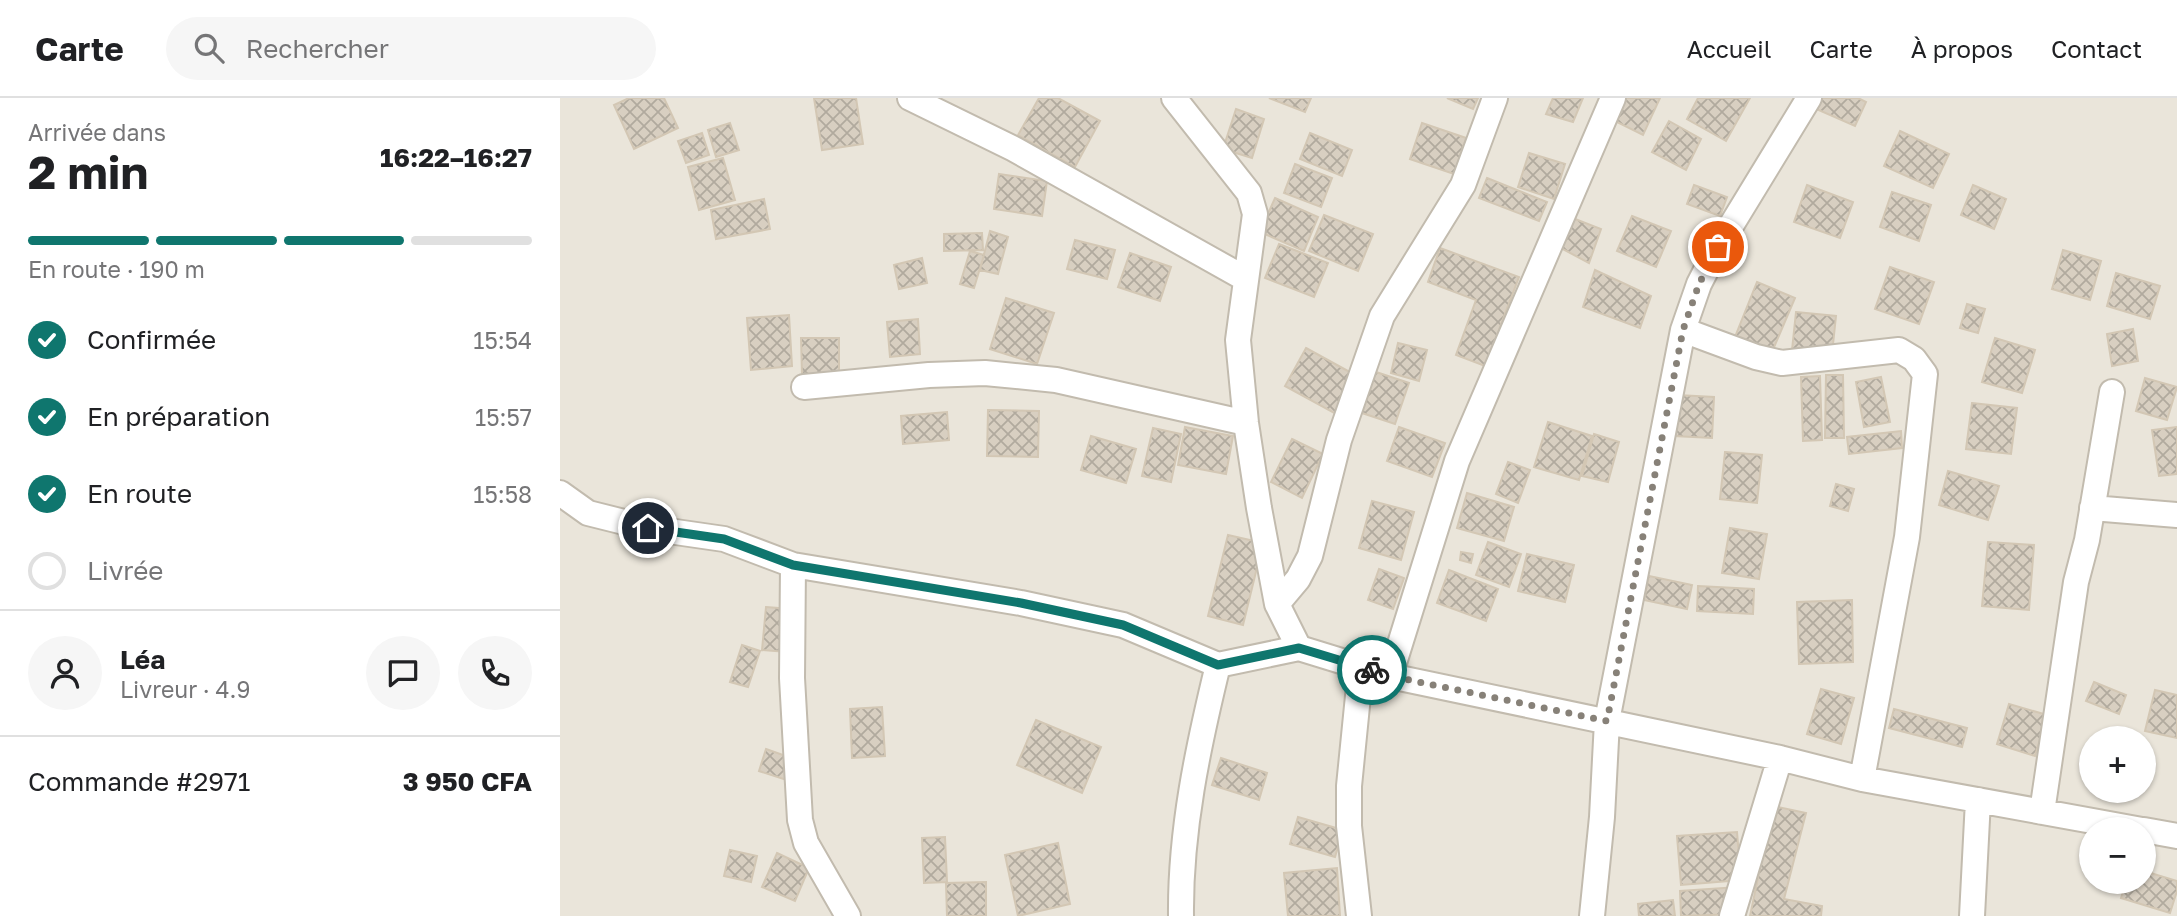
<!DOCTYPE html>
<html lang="fr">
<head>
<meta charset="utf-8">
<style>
	body { margin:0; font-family:"Golos Text",sans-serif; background:#f6f6f6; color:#202124; height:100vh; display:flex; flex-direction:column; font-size:26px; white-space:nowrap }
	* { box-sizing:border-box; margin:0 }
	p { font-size:23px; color:#757577 }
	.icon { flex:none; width:38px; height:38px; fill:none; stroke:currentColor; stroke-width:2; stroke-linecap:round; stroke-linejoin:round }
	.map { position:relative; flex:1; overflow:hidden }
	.side { display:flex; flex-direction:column; background:#fff; width:560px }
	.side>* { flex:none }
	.controls { position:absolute; left:1519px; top:628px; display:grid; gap:14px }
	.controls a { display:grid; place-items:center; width:77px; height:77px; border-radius:50%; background:#fff; box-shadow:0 2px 5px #0004; font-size:35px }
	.pin { position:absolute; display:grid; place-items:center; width:60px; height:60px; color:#fff; margin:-30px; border:4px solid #fff; border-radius:50%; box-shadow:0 2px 7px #0007 }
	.courier { position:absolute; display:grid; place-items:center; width:70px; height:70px; margin:-35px; border:5px solid #0f766e; border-radius:50%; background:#fff; color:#222; box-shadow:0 2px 9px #0007 }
	.overview em { font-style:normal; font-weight:700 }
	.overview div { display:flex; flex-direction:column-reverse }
	.overview { display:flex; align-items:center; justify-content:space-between; height:119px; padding:0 28px }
	h1 { font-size:46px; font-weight:700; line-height:52px }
	.bar { display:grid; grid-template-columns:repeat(4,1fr); gap:10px 7px; align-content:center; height:84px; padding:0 28px }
	.bar i { height:9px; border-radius:5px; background:#e0e0e0 }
	.bar .current { background:#0f766e }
	.bar p { grid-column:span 4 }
	.line { display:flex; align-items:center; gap:18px; padding:0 28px; border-top:2px solid #e0e0e0 }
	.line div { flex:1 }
	.round { display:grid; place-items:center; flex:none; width:74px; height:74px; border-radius:37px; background:#f6f6f6 }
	ol { padding:0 28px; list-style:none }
	li { display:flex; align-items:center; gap:21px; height:77px }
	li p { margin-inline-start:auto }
	li .icon { padding:7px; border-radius:50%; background:#0f766e; color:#fff; stroke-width:4 }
	li:last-child { color:#757577 }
	li i { width:38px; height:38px; border:4px solid #e0e0e0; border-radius:50% }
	header { display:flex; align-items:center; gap:42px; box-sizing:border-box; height:98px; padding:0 35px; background:#fff; border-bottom:2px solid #e0e0e0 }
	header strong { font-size:33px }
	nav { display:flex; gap:38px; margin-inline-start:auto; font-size:24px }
	.search { width:490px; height:63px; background:#f6f6f6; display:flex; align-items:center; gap:18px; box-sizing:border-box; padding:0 24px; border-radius:38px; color:#757577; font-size:26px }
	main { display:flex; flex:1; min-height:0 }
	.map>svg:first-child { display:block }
</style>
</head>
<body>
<header>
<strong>Carte</strong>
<div class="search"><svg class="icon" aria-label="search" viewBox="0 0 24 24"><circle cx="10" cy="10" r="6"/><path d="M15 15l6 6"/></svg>Rechercher</div>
<nav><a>Accueil</a><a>Carte</a><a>À propos</a><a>Contact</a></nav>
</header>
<main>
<section class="side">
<div class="overview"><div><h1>2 min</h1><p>Arrivée dans</p></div><em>16:22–16:27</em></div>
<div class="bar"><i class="current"></i><i class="current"></i><i class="current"></i><i></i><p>En route · 190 m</p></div>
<ol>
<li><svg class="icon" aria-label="check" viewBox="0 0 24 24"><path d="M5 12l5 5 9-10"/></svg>Confirmée<p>15:54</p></li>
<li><svg class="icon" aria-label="check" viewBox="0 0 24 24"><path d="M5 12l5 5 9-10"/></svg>En préparation<p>15:57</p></li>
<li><svg class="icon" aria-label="check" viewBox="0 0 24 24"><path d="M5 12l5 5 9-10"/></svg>En route<p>15:58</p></li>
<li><i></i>Livrée</li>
</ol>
<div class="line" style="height:126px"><a class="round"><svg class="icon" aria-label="person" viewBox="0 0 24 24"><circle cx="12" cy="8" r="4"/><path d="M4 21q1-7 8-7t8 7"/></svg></a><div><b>Léa</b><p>Livreur · 4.9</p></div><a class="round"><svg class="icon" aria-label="chat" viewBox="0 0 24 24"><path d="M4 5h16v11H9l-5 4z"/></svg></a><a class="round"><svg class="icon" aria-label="phone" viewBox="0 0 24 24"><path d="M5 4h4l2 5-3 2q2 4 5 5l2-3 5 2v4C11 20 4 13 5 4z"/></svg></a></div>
<div class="line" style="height:91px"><div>Commande #2971</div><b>3 950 CFA</b></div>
</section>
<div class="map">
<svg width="1617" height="818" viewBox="0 0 1617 818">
	<defs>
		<pattern id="building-cross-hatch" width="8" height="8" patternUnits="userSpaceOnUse" patternTransform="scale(1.75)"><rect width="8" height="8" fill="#d8cfc1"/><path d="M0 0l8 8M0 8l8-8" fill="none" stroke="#b1aa9e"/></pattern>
	</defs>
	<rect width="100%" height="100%" fill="#f6f3ec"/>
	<!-- residential -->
	<path fill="#eae5da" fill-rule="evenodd" d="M0 0H1617V818H0ZM1531 640H1584V693H1531ZM1531 732H1584V784H1531Z"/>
	<!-- building -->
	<path fill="url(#building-cross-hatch)" stroke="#d3c7b4" stroke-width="2" d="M69 0H104L118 30 74 51 54 7Z
		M254 0H296L303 46 262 52Z
		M479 0H498L540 23 515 69 458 37Z
		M709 0H751L745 14Z
		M887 0H918L913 11Z
		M993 0H1023L1013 24 986 16Z
		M1060 0H1100L1083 37 1049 20Z
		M1138 0H1190L1166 43 1127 21Z
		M1258 0H1298L1306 4 1295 28 1254 10Z
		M676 11 704 21 692 60 663 51Z
		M1109 23 1141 41 1126 72 1092 54Z
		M170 25 179 52 156 59 148 32Z
		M862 25 906 40 894 76 850 61Z
		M1340 33 1389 56 1373 90 1324 68Z
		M142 35 149 57 126 65 118 43Z
		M750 35 792 52 782 78 740 61Z
		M969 55 1005 66 994 101 958 89Z
		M163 60 175 102 139 112 128 69Z
		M735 66 772 80 761 109 724 95Z
		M439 76 487 83 482 118 434 111Z
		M927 80 987 104 979 123 919 100Z
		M1134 87 1167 99 1160 118 1127 106Z
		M1247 87 1293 104 1280 140 1234 124Z
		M1413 87 1446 101 1434 131 1401 117Z
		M1332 94 1371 107 1359 143 1320 129Z
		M715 100 758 119 744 153 700 134Z
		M204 101 210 131 156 141 151 112Z
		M764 117 813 136 798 173 749 153Z
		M1072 118 1111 133 1096 169 1057 153Z
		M1010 119 1041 131 1029 165 997 148Z
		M430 133 448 139 438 176 420 172Z
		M422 135 423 152 384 153V136Z
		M515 142 555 152 547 181 507 171Z
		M719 146 768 165 754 199 705 180Z
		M880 150 959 179 925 268 896 257 916 202 868 184Z
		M1503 152 1541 163 1530 202 1492 191Z
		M410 153 424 157 414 190 400 186Z
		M570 155 611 169 600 203 558 189Z
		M362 160 367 185 339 191 334 167Z
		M1330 169 1374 184 1359 226 1315 211Z
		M1035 172 1091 198 1080 230 1023 209Z
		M1556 175 1600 188 1590 221 1547 208Z
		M1197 184 1235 200 1212 254 1175 239Z
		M446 200 494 215 477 266 430 251Z
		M1407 206 1425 211 1418 235 1400 230Z
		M1236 214 1276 218 1272 256 1232 252Z
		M229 217 232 268 191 272 187 220Z
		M358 221 360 256 330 259 327 224Z
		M1573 231 1578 263 1552 268 1547 236Z
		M241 240H279V276L242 277Z
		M1435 240 1475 252 1462 295 1422 284Z
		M838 245 867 252 859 283 831 275Z
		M746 250 797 278 776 316 725 288Z
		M813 273 849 285 835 326 799 314Z
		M1266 277H1283L1284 340H1265Z
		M1260 278 1262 342 1243 343 1241 279Z
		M1321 279 1330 324 1304 329 1296 284Z
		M1585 280 1617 289 1607 322 1576 313Z
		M1117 297 1154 299 1152 340 1114 338Z
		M1412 305 1457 310 1451 356 1406 351Z
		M428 312 479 313 478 359 427 358Z
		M387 314 389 342 343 346 341 318Z
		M988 324 1032 338 1019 382 974 369Z
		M625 329 673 338 666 376 618 367Z
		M839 329 885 345 872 379 827 363Z
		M1617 329V376L1599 378 1592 332Z
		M593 330 621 336 611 384 582 378Z
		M1341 333 1342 350 1289 356 1287 339Z
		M1034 336 1059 344 1048 384 1022 378Z
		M531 338 576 351 566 385 521 372Z
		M732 341 763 356 742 400 711 384Z
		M1165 354 1202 357 1197 405 1160 401Z
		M948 364 970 372 958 405 936 396Z
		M1388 373 1439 388 1428 422 1379 407Z
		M1276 386 1294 391 1288 413 1270 408Z
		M907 395 954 409 944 443 897 430Z
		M812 403 854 414 841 462 799 450Z
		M1170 430 1207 436 1199 481 1162 475Z
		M668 437 703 445 683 527 648 518Z
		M928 444 961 456 949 489 916 477Z
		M1428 444 1474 447 1469 512 1422 508Z
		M901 454 913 456 911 465 900 462Z
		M967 456 1014 467 1005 504 958 493Z
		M819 471 844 480 833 511 808 502Z
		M889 472 938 491 926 523 877 505Z
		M1089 478 1132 487 1127 511 1084 502Z
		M1138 488 1194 491 1193 516 1137 513Z
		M1292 502 1293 564 1239 566 1237 504Z
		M206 509 243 512 240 555 202 552Z
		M182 547 200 553 188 589 170 584Z
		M1534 584 1566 597 1559 616 1526 603Z
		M1261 591 1294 600 1281 646 1247 636Z
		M1595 592 1617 597V640L1585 633Z
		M1449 606 1487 617 1475 658 1437 646Z
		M322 609 325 658 292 660 290 611Z
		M1334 611 1407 630 1402 649 1329 630Z
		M476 622 541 649 522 695 457 667Z
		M206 651 243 664 236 685 199 673Z
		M661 660 707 675 699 702 652 687Z
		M1213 708 1246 715 1224 801 1262 808 1261 818H1190Z
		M738 719 783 732 775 759 730 746Z
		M1177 734 1181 782 1121 787 1117 738Z
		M385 739 387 784 364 785 362 740Z
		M498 745 510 806 458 818 445 757Z
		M170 752 197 758 191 784 164 778Z
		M217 755 249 770 235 803 202 789Z
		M777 770 780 818H728L724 775Z
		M1584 773 1617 783V793L1610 815 1561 800 1566 784H1584Z
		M426 784V818H387L386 785Z
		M1178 789 1180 816 1121 818 1120 793Z
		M1113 802 1115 818H1079L1078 806Z"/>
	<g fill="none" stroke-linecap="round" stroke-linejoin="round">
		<defs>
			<path id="minor" d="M350 0 454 51 686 181
				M614 0 689 95 695 116 678 242 686 325 699 410 717 506 739 550 830 578 1220 660 1302 681 1582 732
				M1123 232 1196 259 1222 265 1339 252 1354 261 1365 276 1347 439 1302 681
				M244 289 369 277 425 275 496 282 686 325
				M0 395 28 415 88 430 164 441 233 467 461 505 563 527 658 567 739 550
				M1532 410 1617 417
				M233 467 232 580 240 722 246 745 288 818
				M717 506 738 481 750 458 779 342 822 218 903 87 935 0
				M830 578 897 363 1053 0
				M1482 714 1516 484 1527 442 1552 294
				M1584 732 1617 738
				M621 818C620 733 638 649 658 567
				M799 818 789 728V688L801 568
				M1032 818 1042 719 1047 623 1123 232 1139 186 1158 149 1249 0
				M1172 818 1220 660
				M1412 818 1418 702"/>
		</defs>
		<!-- minor casing -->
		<use href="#minor" stroke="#c2bbae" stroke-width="28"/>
		<!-- minor -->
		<use href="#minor" stroke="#fff" stroke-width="24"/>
	</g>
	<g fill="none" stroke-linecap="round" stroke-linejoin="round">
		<!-- done -->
		<path stroke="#878178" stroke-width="7" stroke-dasharray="0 12.6" d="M812 572 830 578 1047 623 1123 232 1139 186 1158 149"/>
		<!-- route -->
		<path stroke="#0f766e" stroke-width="9" d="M88 430 164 441 233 467 461 505 563 527 658 567 739 550 812 572"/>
	</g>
</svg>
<div class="controls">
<a>+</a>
<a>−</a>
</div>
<div class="pin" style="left:1158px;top:149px;background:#ea580c"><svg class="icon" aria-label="bag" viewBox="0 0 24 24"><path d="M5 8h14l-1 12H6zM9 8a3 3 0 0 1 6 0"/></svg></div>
<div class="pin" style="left:88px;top:430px;background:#1f2937"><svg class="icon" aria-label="home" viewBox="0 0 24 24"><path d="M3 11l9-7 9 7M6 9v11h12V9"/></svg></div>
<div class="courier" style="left:812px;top:572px"><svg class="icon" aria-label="bike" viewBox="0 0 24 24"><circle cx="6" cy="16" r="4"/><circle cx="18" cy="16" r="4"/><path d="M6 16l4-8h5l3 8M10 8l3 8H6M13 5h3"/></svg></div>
</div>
</main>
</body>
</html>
